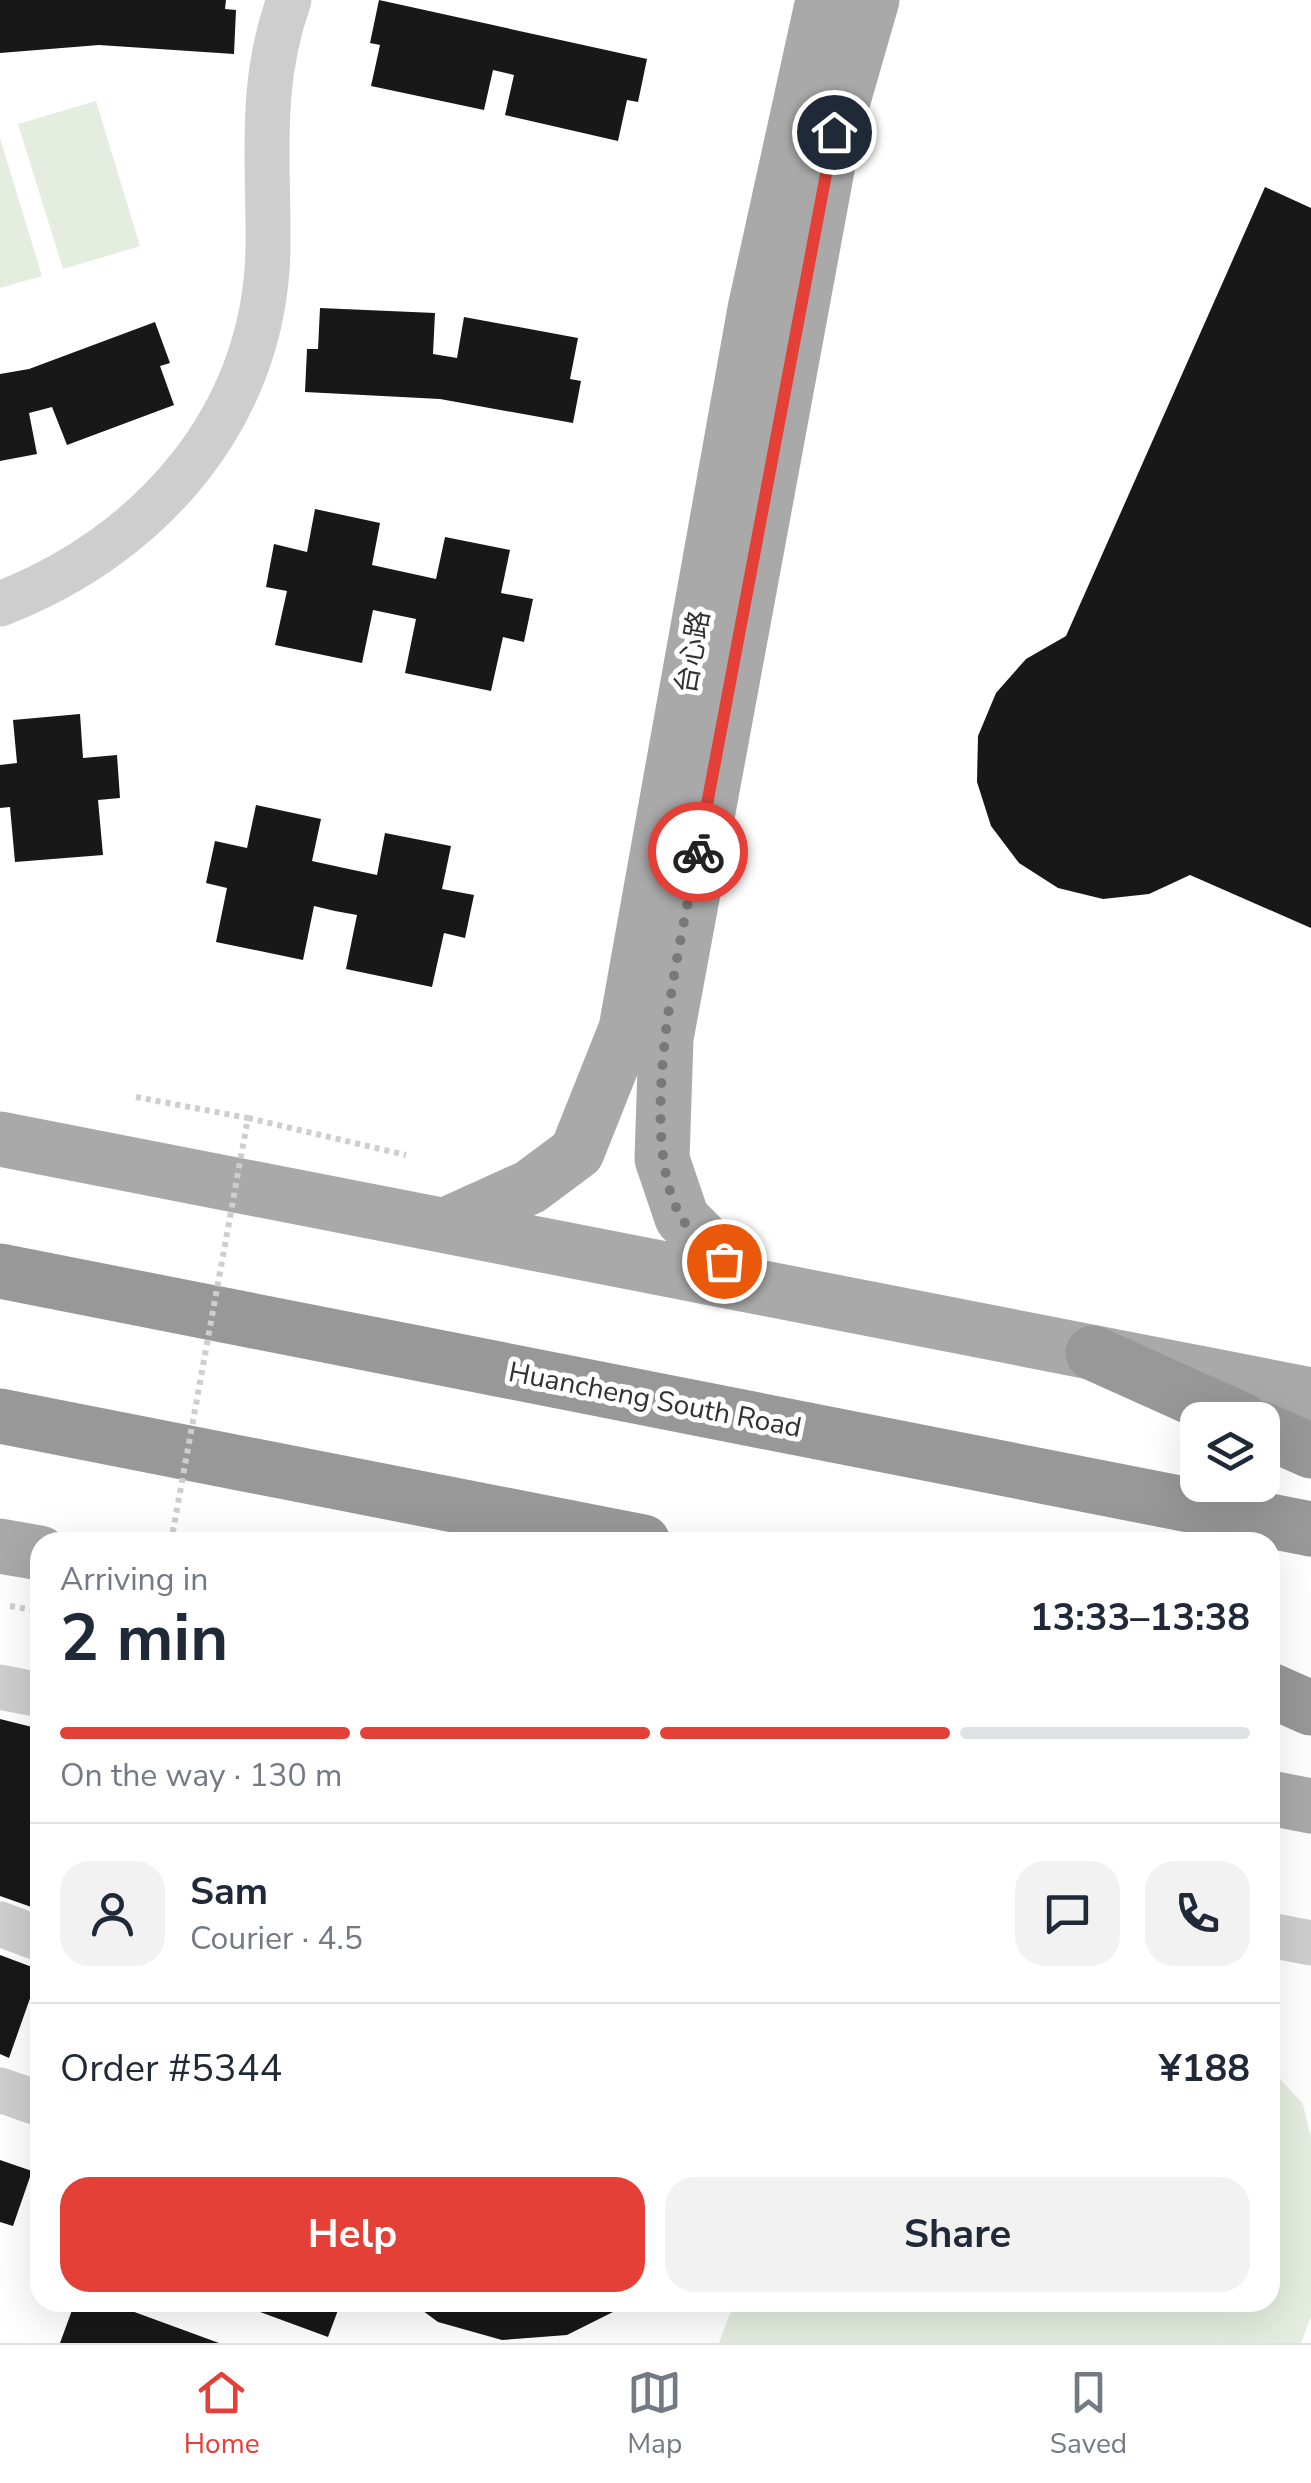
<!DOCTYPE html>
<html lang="en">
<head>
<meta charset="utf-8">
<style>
	body { margin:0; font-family:"Nunito Sans","Noto Sans SC",sans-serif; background:#f2f2f3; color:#1f2937; height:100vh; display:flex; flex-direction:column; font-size:38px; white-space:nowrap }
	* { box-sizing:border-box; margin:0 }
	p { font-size:32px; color:#747a83 }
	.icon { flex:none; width:55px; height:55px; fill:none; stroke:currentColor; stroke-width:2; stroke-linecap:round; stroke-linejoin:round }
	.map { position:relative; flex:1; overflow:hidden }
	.details { position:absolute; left:30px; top:1532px; width:1250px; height:780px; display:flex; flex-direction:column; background:#fff; border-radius:30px; box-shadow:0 10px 40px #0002 }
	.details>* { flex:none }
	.tools { position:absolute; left:1180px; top:1402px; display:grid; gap:20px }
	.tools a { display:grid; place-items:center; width:100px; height:100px; border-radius:20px; background:#fff; box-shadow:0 10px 40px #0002; font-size:50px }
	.pin { position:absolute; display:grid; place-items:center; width:85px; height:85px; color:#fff; margin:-42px; border:5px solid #fff; border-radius:50%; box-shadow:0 2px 10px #0007 }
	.courier { position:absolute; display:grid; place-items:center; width:100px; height:100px; margin:-50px; border:8px solid #e44037; border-radius:50%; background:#fff; color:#222; box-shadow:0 2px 12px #0007 }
	.head em { font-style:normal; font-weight:700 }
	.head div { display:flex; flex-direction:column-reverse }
	.head { display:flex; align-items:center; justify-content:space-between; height:170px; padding:0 30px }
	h1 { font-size:65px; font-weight:700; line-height:75px }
	.bar { display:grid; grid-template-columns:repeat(4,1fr); gap:15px 10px; align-content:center; height:120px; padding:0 30px }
	.bar i { height:12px; border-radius:8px; background:#e0e1e3 }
	.bar .active { background:#e44037 }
	.bar p { grid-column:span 4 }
	.line { display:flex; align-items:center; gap:25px; padding:0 30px; border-top:2px solid #e0e1e3 }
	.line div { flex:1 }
	.round { display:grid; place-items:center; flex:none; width:105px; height:105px; border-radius:30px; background:#f2f2f3 }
	.action { display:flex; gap:20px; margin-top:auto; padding:20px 30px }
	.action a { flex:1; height:115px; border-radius:30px; background:#e44037; color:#fff; font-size:40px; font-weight:700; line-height:115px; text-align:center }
	.action a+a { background:#f2f2f3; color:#1f2937 }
	.dock { display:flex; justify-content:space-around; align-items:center; height:140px; border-top:2px solid #e0e1e3; background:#fff; font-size:28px; color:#747a83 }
	.dock a { display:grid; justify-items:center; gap:5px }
	.dock .active { color:#e44037 }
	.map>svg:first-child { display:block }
</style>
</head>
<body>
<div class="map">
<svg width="1311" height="2343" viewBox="0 0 1311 2343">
	<rect width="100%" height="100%" fill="#fff"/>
	<!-- green -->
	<path fill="#e5ede0" d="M96 101 140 246 63 269 18 124Z
		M0 138 42 276 0 288Z
		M1270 2068 1303 2104 1311 2138V2317L1301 2343H719L734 2303 1270 2302Z"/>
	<!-- building -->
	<path fill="#181818" d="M0 0H226L225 9 236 10 234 54 99 45 0 53Z
		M379 0 647 59 638 102 627 100 618 141 505 115 514 75 493 70 484 110 371 86 380 45 370 43Z
		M1265 187 1311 208V928L1190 875 1149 894 1103 899 1058 888 1019 863 991 826 977 782 978 736 996 693 1026 659 1066 636Z
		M320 308 435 313 433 354 457 358 464 317 578 338 570 379 581 381 573 423 440 399 305 392 307 349H318Z
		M155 322 170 363 160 366 174 405 67 445 52 407 29 413 37 454 0 461V374L29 369Z
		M315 509 380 523 372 565 436 579 445 537 510 550 501 593 533 599 524 642 503 637 491 691 405 673 416 619 373 610 362 663 275 645 287 591 266 587 274 544 307 552Z
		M80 714 83 758 117 755 120 798 98 800 103 855 15 862 10 807 0 808V765L17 763 13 720Z
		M256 805 321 819 312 861 344 868 377 875 385 833 451 846 442 889 474 895 465 938 444 933 432 987 346 969 357 915 335 911 314 906 303 960 216 942 227 888 206 883 215 841 247 848Z
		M0 1719 40 1729V1910L0 1896Z
		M0 1955 40 1970 9 2058 0 2054Z
		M0 2160 32 2171 13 2226 0 2222Z
		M75 2302H107L219 2343H60Z
		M233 2302H341L328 2337Z
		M411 2302H633L567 2335 502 2340 438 2322Z"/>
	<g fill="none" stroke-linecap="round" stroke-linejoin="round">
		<!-- path -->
		<path stroke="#cecece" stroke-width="6" stroke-dasharray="5 5" stroke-linecap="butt" d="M248 1118 406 1155
			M10 1606 40 1611"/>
		<!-- minor -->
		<path stroke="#cecece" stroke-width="45" d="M0 604C150 546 265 417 268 249 269 161 258 87 289 0
			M0 1687 40 1695
			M0 1924 40 1939
			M1270 1935 1311 1943
			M0 2090 40 2104"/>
		<!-- major -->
		<path stroke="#a9a9a9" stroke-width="55" d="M0 1139 1311 1395
			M448 1224 530 1187 577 1152 626 1029 755 309 823 0
			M746 1283 682 1218 662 1159 666 1038 834 132 872 0
			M0 1546 40 1553
			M1270 1798 1311 1806"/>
		<!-- highway -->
		<path stroke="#989898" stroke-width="55" d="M0 1271 1311 1529
			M1093 1353 1242 1420
			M0 1416 643 1542
			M1262 1429 1311 1451
			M1270 1690 1311 1708"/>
		<!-- path-bridge -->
		<path stroke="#cecece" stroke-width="6" stroke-dasharray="5 5" stroke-linecap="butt" d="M136 1097 248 1118 171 1542"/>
	</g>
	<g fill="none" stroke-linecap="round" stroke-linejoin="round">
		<!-- done -->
		<path stroke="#797979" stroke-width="10" stroke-dasharray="0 18" d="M698 852C680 944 634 1135 681 1217 690 1233 711 1248 724 1261"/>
		<!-- route -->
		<path stroke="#e44037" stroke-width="12" d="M698 852 834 132"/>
	</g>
	<g text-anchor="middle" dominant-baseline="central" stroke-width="10" stroke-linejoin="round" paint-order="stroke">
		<!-- street labels -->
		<g font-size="28" fill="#313131" stroke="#fff">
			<text transform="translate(693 652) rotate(-80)">台心路</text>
			<text transform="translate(655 1400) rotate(11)">Huancheng South Road</text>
		</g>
	</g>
</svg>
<div class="tools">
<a><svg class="icon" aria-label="layers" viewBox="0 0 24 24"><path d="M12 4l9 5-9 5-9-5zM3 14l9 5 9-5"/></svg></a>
</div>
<div class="pin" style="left:724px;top:1261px;background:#ea580c"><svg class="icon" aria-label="bag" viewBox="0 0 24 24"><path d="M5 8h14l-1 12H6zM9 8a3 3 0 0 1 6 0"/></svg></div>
<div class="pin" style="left:834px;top:132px;background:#1f2937"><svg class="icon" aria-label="home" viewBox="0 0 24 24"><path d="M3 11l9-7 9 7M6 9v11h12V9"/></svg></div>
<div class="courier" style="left:698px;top:852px"><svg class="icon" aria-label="bike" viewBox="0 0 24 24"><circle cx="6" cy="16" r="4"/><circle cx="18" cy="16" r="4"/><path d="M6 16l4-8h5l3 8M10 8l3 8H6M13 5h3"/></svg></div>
<section class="details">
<div class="head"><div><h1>2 min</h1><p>Arriving in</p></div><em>13:33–13:38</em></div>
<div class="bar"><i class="active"></i><i class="active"></i><i class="active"></i><i></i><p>On the way · 130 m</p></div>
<div class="line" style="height:180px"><a class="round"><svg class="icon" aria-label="person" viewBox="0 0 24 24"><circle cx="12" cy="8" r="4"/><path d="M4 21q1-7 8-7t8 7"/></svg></a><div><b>Sam</b><p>Courier · 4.5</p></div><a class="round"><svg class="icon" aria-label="chat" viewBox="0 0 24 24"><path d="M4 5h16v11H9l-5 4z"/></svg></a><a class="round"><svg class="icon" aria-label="phone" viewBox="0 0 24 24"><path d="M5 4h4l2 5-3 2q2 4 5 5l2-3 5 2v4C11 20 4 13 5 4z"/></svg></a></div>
<div class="line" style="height:130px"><div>Order #5344</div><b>¥188</b></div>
<div class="action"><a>Help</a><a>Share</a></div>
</section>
</div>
<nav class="dock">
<a class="active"><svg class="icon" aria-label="home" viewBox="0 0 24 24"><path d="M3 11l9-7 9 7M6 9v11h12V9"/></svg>Home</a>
<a><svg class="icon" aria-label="map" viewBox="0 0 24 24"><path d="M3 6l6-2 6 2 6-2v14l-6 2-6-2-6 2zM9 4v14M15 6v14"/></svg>Map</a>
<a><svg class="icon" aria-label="saved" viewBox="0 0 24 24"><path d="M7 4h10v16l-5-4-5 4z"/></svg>Saved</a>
</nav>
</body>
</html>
